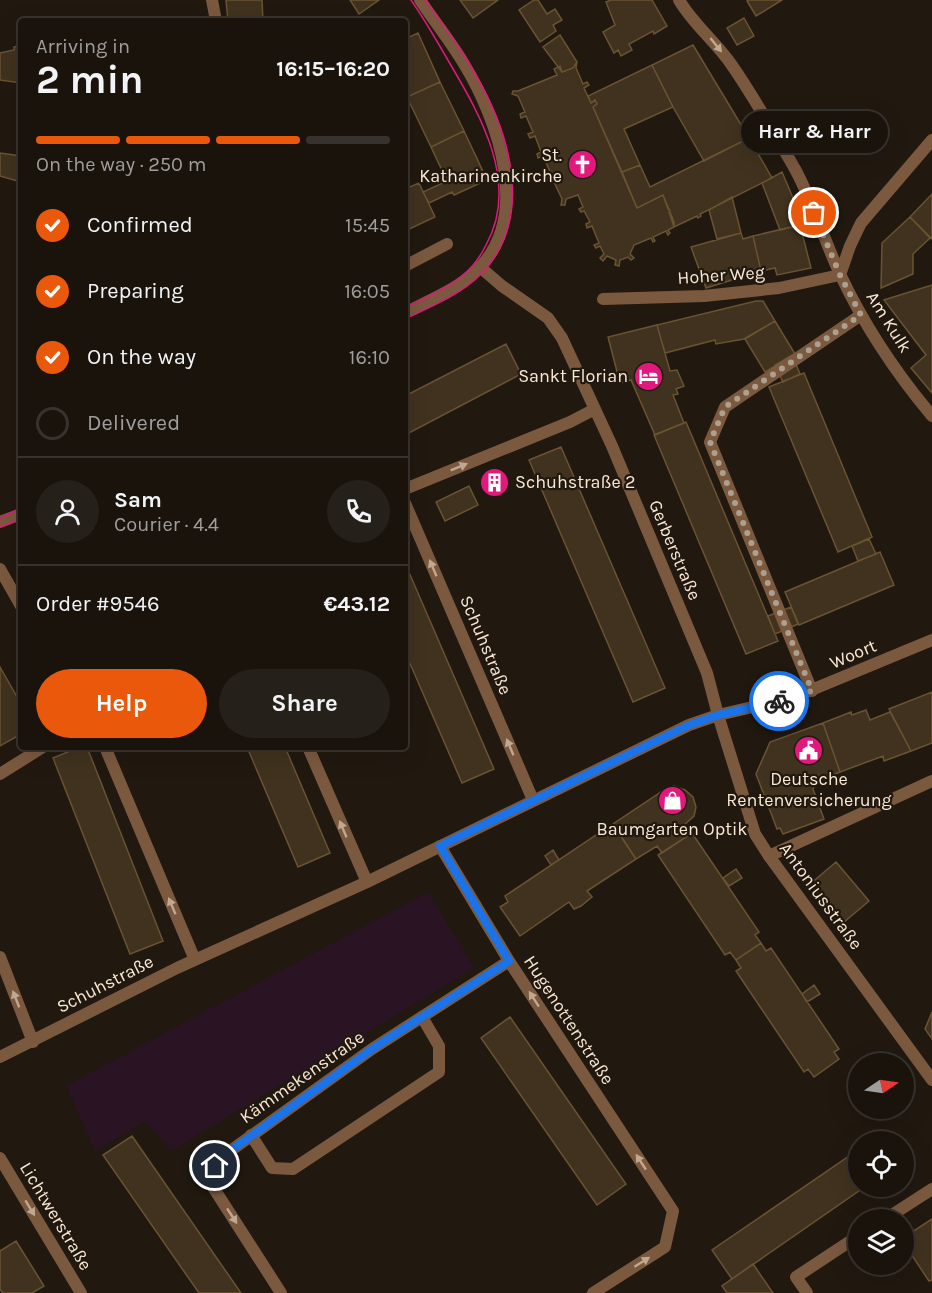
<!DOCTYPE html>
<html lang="en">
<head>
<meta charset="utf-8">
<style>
	body { margin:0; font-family:Karla,sans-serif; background:#26201a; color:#f1f3f6; height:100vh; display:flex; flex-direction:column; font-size:22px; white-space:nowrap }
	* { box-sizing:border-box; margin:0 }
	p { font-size:20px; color:#9f9e9d }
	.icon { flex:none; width:33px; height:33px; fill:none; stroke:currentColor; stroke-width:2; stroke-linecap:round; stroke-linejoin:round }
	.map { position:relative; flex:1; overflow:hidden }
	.side { position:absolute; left:18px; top:18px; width:390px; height:732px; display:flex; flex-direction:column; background:#19130c; border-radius:6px; box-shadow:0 6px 24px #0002,0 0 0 2px #37322d }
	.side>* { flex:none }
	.needle { width:39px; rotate:77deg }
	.fabs { position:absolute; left:848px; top:1053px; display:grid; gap:12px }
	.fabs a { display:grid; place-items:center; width:66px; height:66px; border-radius:50%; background:#19130c; box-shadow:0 6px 24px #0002,0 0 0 2px #37322d; font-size:30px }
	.pin { position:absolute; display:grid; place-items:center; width:51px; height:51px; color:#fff; margin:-26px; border:3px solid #fff; border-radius:50%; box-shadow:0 2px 6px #0007 }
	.courier { position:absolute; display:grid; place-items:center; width:60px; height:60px; margin:-30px; border:4px solid #1a73e8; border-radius:50%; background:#fff; color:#222; box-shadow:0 2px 8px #0007 }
	.bubble { position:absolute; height:42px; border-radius:21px; background:#19130c; box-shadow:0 6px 24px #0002,0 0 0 2px #37322d; font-size:20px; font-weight:700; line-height:42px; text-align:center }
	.head em { font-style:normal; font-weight:700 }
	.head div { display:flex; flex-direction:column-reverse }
	.head { display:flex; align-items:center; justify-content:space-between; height:102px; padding:0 18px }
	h1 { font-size:39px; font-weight:700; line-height:45px }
	.bar { display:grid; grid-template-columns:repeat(4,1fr); gap:9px 6px; align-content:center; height:72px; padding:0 18px }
	.bar i { height:8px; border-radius:4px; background:#37322d }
	.bar .current { background:#ea580c }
	.bar p { grid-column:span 4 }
	.line { display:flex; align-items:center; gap:15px; padding:0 18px; border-top:2px solid #37322d }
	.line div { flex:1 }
	.round { display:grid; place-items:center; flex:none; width:63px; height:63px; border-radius:32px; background:#26201a }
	ol { padding:0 18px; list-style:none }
	li { display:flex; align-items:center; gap:18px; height:66px }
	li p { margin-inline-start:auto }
	li .icon { padding:6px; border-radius:50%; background:#ea580c; color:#fff; stroke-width:4 }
	li:last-child { color:#9f9e9d }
	li i { width:33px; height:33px; border:3px solid #37322d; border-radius:50% }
	.cta { display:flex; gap:12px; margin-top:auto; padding:12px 18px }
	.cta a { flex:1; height:69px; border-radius:36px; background:#ea580c; color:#fff; font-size:24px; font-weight:700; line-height:69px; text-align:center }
	.cta a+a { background:#26201a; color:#f1f3f6 }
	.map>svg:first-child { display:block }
</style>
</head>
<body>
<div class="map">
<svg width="932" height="1293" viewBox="0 0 932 1293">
	<rect width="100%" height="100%" fill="#211910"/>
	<!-- green -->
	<path fill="#2a1322" d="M428 892 474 968 171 1151 146 1121 95 1151 66 1086Z"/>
	<!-- building -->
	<path fill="#40321e" stroke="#695332" stroke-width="1.5" d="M226 0H262L263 21H228Z
		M350 0H379L359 14Z
		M460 0H498L473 18Z
		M534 0H538L547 14 555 9 562 20 553 25 556 31 540 42 519 10Z
		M611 0H652L667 26 654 34 653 31 629 44 632 50 621 56 618 50 614 53 603 32 615 25 606 2Z
		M749 0H782L756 16 747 1Z
		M744 18 754 36 737 45 727 28Z
		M418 33 440 82 407 97 405 92V39Z
		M560 35 577 62 573 68 562 72 543 47Z
		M21 45V83L0 80V53L14 50V47Z
		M693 45 749 138 704 161 673 107 652 65Z
		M577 62 576 68 583 84 587 82 589 85 584 88 591 103 595 100 597 104 593 107 637 208 663 195 674 222V227L668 230 670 233 668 235 666 231 653 237 655 241 653 242 651 238 634 245 630 254 634 258 631 260 628 257 620 260 619 266 615 265 616 260 607 256 603 261 600 258 604 254 600 246 596 248 594 245 599 243 592 226 587 228 586 224 590 222 584 211 581 212 579 209 583 207 578 195 566 199 565 205H561L562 199 553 180 549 182 547 178 552 176 543 156 538 158 537 154 541 152 535 136 530 138 528 134 533 132 526 116 521 118 520 114 525 112 518 96 512 94 513 91H518L557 75 554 69 560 66 562 72 573 68Z
		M652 65 673 107 624 129 640 165 622 172 593 107 597 104 595 100 591 103 588 96Z
		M440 82 464 131 431 147 407 97Z
		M464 131 487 180 454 195 452 192 429 203 423 192 447 181 431 147Z
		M749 138 772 178 700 214 701 216 698 218 697 216 674 227 669 212 670 210 668 209 663 195 637 208 622 172 640 165 650 187Z
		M0 153 21 156V182L0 176Z
		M782 172 804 224 780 230 762 183Z
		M419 183 435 217 405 231V189Z
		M932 194V239L910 217Z
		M732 197 741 233 717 239 709 210Z
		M910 217 930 238 913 254V274L881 288 882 243Z
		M800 225 811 268 777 275 775 268 761 271 753 236Z
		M741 233 743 239 753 236 761 271 706 288 691 247Z
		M932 285V393L911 368 926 355 884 300Z
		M756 301H763L775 321 744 339 716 344 715 340 665 353 657 325Z
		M775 321 795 354 765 372 745 339Z
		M657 325 670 371 677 370 684 386 676 389 678 394 673 395 684 423 655 435 631 380 620 383 608 337Z
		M506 344 521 374 405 435V396Z
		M792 355 800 374 783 382 775 365Z
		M804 373 872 537 838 552 769 387Z
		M686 422 778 641 746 654 654 435Z
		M561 447 665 688 633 702 529 460Z
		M497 476 501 484 490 488 487 480Z
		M469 486 478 505 445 521 436 502Z
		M869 539 876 554 858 561 852 546Z
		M880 552 894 585 799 625 785 592Z
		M405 563 494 769 462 783 405 652Z
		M791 607 798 624 775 634 768 616Z
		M0 667 21 704V734L0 746Z
		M932 692V743L911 751 889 709Z
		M866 710 870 720 890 712 911 751 884 761 883 756 840 772 823 723 851 712 852 715Z
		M823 723 840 772 826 778 819 775 813 789 824 819 783 834 780 828 777 829 756 774 770 742Z
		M80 747H87L163 941 130 954 53 758Z
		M247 747H285L330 853 298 867Z
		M674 786 685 790 693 797 696 807 694 816 683 826 689 835 662 853 657 846 636 859 613 824 664 790Z
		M605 829 608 833 616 829 636 859 587 891 592 897 581 906 574 909 569 902 520 936 500 907 508 902 505 896Z
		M692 833 759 932 755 935 761 943 736 960 730 952 725 955 658 855Z
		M553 850 559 860 551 865 545 856Z
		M836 862 869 901 843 923 810 884Z
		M736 869 742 878 729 886 723 878Z
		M761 943 766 951 771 948 839 1049 834 1052 839 1059 814 1077 808 1069 804 1072 736 971 741 968 736 960Z
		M814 985 820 994 807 1002 802 994Z
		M932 1012V1039L925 1029Z
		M510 1017 626 1184 597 1205 481 1038Z
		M132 1136 157 1172 241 1293H199L103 1155Z
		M858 1150V1186H866L732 1279 712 1250Z
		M932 1219V1280L929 1281 903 1242V1238Z
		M16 1241 44 1286 32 1293H3L0 1289V1251Z
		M753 1264 773 1293H727L722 1286Z"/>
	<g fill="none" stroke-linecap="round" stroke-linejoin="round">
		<!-- service -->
		<path stroke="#7b593f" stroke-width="12" d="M405 266 447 244
			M812 691 710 442 725 407 861 315
			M769 856 932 781
			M251 1135 272 1168 293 1169 439 1072V1046L422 1017"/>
		<!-- pedestrian -->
		<path stroke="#7b593f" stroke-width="12" d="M212 0 216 21
			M603 299 704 296 779 288 840 275"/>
		<!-- minor -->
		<path stroke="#7b593f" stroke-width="12" d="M679 0C693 24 715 41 731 64 754 97 775 134 795 169 813 202 824 240 840 274 864 325 896 373 932 416
			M480 267 502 286 548 318 562 338 612 446 707 673 718 715 755 834 769 856 932 1080
			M840 275 850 246 861 223 932 140
			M405 489 570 422 595 409
			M405 503 533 800
			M0 569 21 606
			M105 747 195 960
			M308 747 367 882
			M0 774 43 747
			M440 846 509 961 673 1211 665 1247 593 1293
			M0 957 33 1042
			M0 1057 177 968 367 882 689 725 718 715 792 698 932 640
			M0 1158 81 1293
			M884 1220 932 1189
			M281 1293 213 1187 212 1172 219 1159 372 1049 509 961
			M807 1293 796 1277 858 1236"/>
		<!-- tertiary -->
		<path stroke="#7b593f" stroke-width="12" d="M405 313C429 300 456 290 476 271 533 218 498 120 464 64 451 42 434 21 420 0
			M0 522 21 514"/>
		<!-- tram -->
		<path stroke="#e3187d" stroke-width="1.5" d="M405 308C425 298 448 289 464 274 473 267 481 255 486 245 520 184 481 116 449 62 437 41 425 20 411 0
			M405 319C430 307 460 295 480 275 536 219 510 132 474 72 460 47 442 23 425 0
			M0 518 21 508
			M0 527 21 519"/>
	</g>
	<!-- one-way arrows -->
	<defs><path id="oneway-solid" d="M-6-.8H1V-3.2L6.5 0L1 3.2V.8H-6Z" transform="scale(1.5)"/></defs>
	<g fill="#c1a891">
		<use href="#oneway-solid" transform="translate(716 45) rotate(51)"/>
		<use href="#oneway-solid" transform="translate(459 467) rotate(-22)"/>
		<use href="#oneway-solid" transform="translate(433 568) rotate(-113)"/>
		<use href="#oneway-solid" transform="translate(510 747) rotate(-113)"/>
		<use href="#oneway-solid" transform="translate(343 829) rotate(-113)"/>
		<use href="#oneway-solid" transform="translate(172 906) rotate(-113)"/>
		<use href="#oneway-solid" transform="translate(16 999) rotate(-111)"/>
		<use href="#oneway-solid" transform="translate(534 999) rotate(-123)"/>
		<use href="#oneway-solid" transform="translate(641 1162) rotate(-123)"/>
		<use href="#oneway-solid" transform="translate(30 1208) rotate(59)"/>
		<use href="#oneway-solid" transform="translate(232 1216) rotate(57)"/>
		<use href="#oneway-solid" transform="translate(642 1262) rotate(-32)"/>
	</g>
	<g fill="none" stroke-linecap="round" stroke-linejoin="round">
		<!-- done -->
		<path stroke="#aea08f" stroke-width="6" stroke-dasharray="0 10.8" d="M779 701 812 691 710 442 725 407 861 315 840 275 814 213"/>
		<!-- route -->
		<path stroke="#1a73e8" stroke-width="8" d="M215 1166 219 1159 372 1049 509 961 440 846 689 725 718 715 779 701"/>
	</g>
	<!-- icons -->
	<defs>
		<symbol id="church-disc" viewBox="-11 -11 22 22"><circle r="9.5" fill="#e3187d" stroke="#211910"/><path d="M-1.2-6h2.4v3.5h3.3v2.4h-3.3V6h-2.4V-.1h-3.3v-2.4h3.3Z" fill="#fff"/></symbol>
		<symbol id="hotel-disc" viewBox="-11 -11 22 22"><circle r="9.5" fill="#e3187d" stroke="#211910"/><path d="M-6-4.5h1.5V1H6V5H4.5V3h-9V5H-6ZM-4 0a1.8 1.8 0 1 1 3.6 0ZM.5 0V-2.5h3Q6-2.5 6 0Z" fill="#fff"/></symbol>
		<symbol id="building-disc" viewBox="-11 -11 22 22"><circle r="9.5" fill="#e3187d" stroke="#211910"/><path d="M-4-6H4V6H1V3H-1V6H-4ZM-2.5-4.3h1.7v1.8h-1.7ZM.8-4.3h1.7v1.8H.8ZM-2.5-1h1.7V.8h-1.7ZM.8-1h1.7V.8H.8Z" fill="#fff"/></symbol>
		<symbol id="civic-disc" viewBox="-11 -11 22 22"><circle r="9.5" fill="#e3187d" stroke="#211910"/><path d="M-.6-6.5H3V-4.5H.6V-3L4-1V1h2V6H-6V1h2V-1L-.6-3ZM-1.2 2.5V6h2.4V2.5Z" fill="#fff"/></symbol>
		<symbol id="shop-disc" viewBox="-11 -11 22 22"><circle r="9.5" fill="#e3187d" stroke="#211910"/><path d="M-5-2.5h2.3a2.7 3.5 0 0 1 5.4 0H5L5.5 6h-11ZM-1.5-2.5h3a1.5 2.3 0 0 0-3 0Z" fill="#fff"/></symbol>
	</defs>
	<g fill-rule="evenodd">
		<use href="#church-disc" x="566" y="148" width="33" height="33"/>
		<use href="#hotel-disc" x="632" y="360" width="33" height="33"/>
		<use href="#building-disc" x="478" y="466" width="33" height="33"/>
		<use href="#civic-disc" x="792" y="734" width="33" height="33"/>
		<use href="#shop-disc" x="656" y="784" width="33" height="33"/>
	</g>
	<g text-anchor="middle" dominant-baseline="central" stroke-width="4.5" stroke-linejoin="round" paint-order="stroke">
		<!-- poi labels -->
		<g font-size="18" fill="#fae8d4" stroke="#211910" text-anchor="end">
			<text x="562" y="155">St.<tspan x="562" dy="21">Katharinenkirche</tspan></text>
			<text x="628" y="376">Sankt Florian</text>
			<text x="515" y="482" text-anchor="start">Schuhstraße 2</text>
			<text x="809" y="779" text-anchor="middle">Deutsche<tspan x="809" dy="21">Rentenversicherung</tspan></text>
			<text x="672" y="829" text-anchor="middle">Baumgarten Optik</text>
		</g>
		<!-- street labels -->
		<g font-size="18" fill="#fae8d4" stroke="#211910">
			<text transform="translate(721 275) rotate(-4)">Hoher Weg</text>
			<text transform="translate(889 322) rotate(58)">Am Kulk</text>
			<text transform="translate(675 550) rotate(67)">Gerberstraße</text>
			<text transform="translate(486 645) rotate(67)">Schuhstraße</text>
			<text transform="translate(853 654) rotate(-23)">Woort</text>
			<text transform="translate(821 896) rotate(54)">Antoniusstraße</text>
			<text transform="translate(105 984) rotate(-27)">Schuhstraße</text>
			<text transform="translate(569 1020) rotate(57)">Hugenottenstraße</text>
			<text transform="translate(302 1077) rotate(-35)">Kämmekenstraße</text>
			<text transform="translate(56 1216) rotate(59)">Lichtwerstraße</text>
		</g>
	</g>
</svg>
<div class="fabs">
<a><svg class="needle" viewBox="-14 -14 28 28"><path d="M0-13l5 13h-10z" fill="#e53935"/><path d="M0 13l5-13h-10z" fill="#9f9e9d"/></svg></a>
<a><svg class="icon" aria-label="locate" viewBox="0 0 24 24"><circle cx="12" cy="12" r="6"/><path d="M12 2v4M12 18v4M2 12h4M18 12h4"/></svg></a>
<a><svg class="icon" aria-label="layers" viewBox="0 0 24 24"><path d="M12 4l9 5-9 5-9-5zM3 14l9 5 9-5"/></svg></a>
</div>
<div class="pin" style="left:814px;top:213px;background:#ea580c"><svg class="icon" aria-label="bag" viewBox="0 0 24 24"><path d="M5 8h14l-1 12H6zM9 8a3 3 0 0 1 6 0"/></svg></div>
<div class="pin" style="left:215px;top:1166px;background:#1f2937"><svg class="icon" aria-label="home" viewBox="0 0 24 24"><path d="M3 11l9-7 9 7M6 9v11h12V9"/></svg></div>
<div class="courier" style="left:779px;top:701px"><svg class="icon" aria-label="bike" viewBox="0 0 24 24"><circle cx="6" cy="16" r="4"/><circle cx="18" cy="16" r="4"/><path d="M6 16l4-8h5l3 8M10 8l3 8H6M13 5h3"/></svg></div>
<div class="bubble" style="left:741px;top:111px;width:147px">Harr &amp; Harr</div>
<section class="side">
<div class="head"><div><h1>2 min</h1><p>Arriving in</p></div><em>16:15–16:20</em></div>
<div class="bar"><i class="current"></i><i class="current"></i><i class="current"></i><i></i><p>On the way · 250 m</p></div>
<ol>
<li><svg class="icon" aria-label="check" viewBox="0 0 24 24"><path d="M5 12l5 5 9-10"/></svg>Confirmed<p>15:45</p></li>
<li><svg class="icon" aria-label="check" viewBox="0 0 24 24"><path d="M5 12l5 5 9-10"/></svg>Preparing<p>16:05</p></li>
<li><svg class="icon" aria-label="check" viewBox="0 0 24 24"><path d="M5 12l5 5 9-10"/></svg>On the way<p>16:10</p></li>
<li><i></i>Delivered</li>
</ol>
<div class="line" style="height:108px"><a class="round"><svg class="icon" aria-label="person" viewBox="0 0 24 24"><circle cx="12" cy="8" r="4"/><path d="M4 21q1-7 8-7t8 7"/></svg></a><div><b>Sam</b><p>Courier · 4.4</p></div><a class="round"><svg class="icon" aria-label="phone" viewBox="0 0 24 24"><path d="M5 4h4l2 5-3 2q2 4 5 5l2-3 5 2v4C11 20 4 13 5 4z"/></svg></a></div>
<div class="line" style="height:78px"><div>Order #9546</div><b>€43.12</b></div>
<div class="cta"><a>Help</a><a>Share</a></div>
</section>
</div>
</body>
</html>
